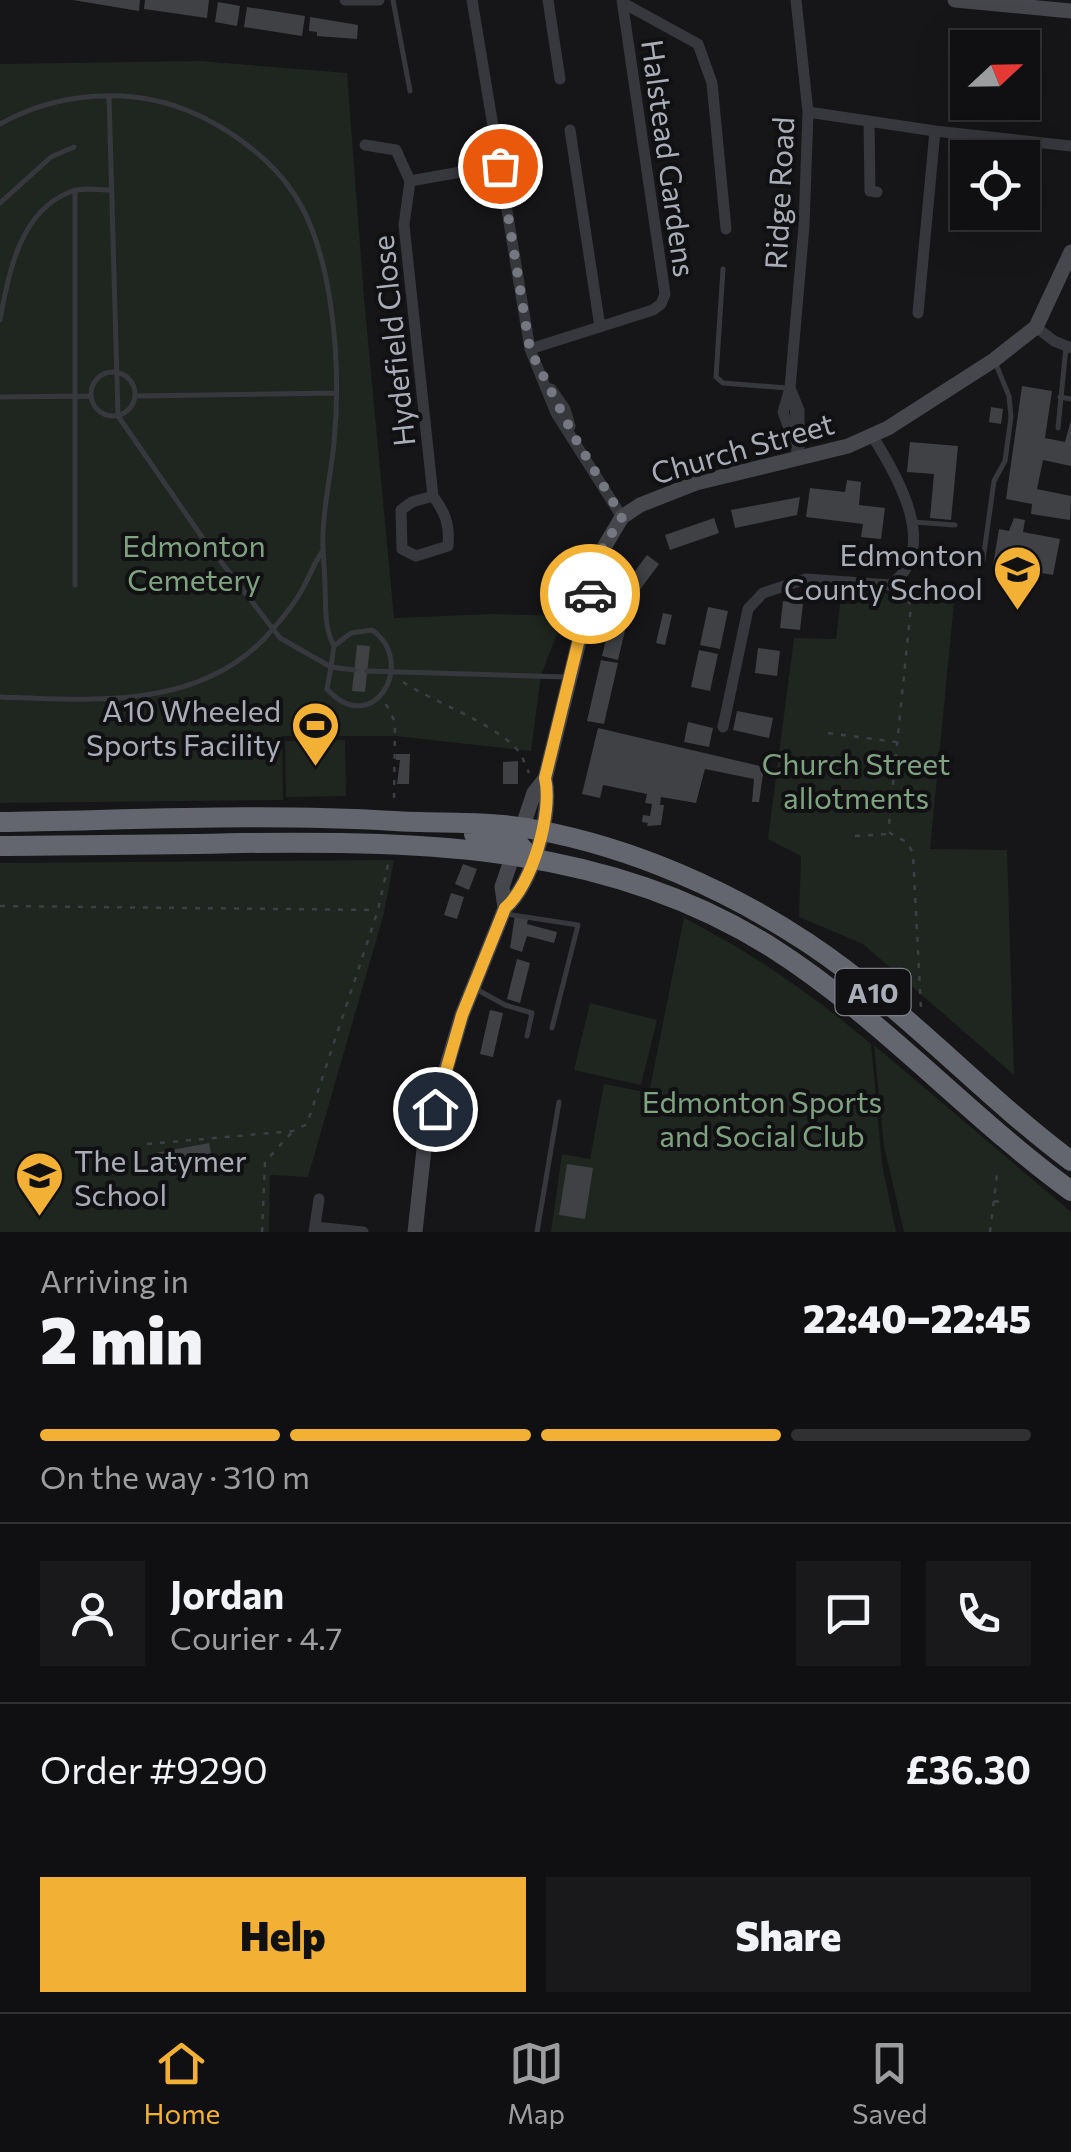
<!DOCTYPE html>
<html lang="en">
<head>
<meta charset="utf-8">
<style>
	body { margin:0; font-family:Commissioner,sans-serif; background:#19191b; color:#f1f3f6; height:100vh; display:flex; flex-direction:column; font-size:38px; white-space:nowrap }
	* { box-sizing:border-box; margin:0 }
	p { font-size:32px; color:#9c9d9f }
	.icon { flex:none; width:55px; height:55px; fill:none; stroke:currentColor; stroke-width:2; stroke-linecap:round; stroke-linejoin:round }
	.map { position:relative; height:1232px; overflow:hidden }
	.side { display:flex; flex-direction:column; background:#101012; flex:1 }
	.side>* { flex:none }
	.needle { width:65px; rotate:68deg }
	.fabs { position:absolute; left:950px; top:30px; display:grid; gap:20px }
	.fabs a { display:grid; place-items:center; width:90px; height:90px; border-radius:0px; background:#101012; box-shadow:0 10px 40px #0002,0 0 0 2px #303032; font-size:50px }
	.pin { position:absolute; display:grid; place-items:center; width:85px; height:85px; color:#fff; margin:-42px; border:5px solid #fff; border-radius:50%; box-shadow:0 2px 10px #0007 }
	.courier { position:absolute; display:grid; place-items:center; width:100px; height:100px; margin:-50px; border:8px solid #f2b134; border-radius:50%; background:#fff; color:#222; box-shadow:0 2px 12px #0007 }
	.head em { font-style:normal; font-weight:800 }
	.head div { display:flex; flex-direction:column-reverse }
	.head { display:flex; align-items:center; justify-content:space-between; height:170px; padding:0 40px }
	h1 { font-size:65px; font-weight:800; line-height:75px }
	.bar { display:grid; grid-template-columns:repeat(4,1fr); gap:15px 10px; align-content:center; height:120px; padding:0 40px }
	.bar i { height:12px; border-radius:8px; background:#303032 }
	.bar .current { background:#f2b134 }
	.bar p { grid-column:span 4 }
	.line { display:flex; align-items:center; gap:25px; padding:0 40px; border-top:2px solid #303032 }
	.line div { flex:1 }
	.round { display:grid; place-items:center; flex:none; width:105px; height:105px; border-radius:0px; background:#19191b }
	.cta { display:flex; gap:20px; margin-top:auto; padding:20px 40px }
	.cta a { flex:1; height:115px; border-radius:0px; background:#f2b134; color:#111; font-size:40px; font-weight:800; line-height:115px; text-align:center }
	.cta a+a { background:#19191b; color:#f1f3f6 }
	.menu { display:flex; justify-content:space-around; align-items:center; height:140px; border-top:2px solid #303032; background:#101012; font-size:28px; color:#9c9d9f }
	.menu a { display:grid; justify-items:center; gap:5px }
	.menu .current { color:#f2b134 }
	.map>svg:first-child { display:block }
</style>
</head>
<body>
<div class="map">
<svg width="1071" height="1232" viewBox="0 0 1071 1232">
	<rect width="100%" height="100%" fill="#161618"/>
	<!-- green -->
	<path fill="#1e261f" d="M199 61 347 73 364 298 394 618 493 614 564 616 541 675 531 751 396 736H282L283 800 0 803V64Z
		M859 583 907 601 954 603 930 849 1007 850 1014 1075 863 944 799 917 801 856 768 839 794 638 836 639 841 595Z
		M345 740 346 796 286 797 285 741Z
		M394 860 384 913 308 1177 270 1175 269 1232H0V863Z
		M684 918C756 955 809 992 871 1044L882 1164 896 1232H551L562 1154 590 1159 604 1084 649 1093Z
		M590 1003 657 1020 641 1085 574 1070Z
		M874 1045 1071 1212V1232H904L884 1146Z"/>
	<!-- building -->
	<path fill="#404145" d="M73 0H140L139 11Z
		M145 0H209L207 18 144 9Z
		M218 2 240 6 237 26 215 22Z
		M247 7 305 16 302 36 244 27Z
		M310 17 358 25 357 39 317 36V32L309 31Z
		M1022 386 1052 391 1045 438 1065 442 1071 420V466L1043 460 1037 489 1071 496 1070 520 1031 514 1032 504 1006 499Z
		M991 407 1003 409 1001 424 989 422Z
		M910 442 958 446 951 520 930 518 934 474 907 472Z
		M847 480 861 482 859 505 885 508 881 539 861 537 863 524 806 517 810 488 845 492Z
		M800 497 797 515 735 528 731 510Z
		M714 518 719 533 670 550 665 535Z
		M1014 518 1025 520 1023 532 1060 539 1053 575 993 565 999 529 1009 531Z
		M862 549 885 553 882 569 860 565Z
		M647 555 659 564 633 599 621 590Z
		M616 597 632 601 618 660 602 656Z
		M783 601 803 604 800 630 780 628Z
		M708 607 728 611 720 649 700 645Z
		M663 613 672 615 665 645 656 643Z
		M357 645 370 646 365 692 352 691Z
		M758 648 780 651 777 676 755 673Z
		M699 650 718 654 710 691 691 687Z
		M601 660 618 663 604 724 587 721Z
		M737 711 773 718 769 738 733 730Z
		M688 722 713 728 709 747 684 742Z
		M598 728 764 767 759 802H752L754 779 705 769 696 803 661 797 660 805H664L661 825 647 826 648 823 642 822 643 815 650 816 652 804 645 803 647 794 603 785 600 798 582 794Z
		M396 754H410L409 784H397L400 760H396Z
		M518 761V784H503V762Z
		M463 864 477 869 469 890 455 884Z
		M451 893 464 897 457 919 444 915Z
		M515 915 528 919 527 924 557 932 554 943 527 936 522 952 510 948Z
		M517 959 530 963 520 1003 507 999Z
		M490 1010 503 1013 493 1057 480 1054Z
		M209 1143 212 1158 154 1169 150 1154Z
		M567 1164 593 1168 585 1219 559 1215Z"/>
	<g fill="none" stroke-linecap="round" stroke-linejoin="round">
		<!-- path -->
		<path stroke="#3d3f44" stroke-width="2.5" stroke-dasharray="5 8" stroke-linecap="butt" d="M902 588 911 606 889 824 890 833 908 843 913 854 921 1009
			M403 682C433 702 499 725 519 752 523 757 526 767 529 773
			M386 704 395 722 394 800
			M828 733 896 742
			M855 836 888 834
			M0 906 376 910
			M147 1144 293 1131 307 1124 378 910 389 860
			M994 1201 1007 1203
			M262 1232 265 1162 292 1132
			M990 1232 997 1174"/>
		<!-- lane -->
		<path stroke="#37383d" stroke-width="5" d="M393 0 410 91
			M109 96 118 416 202 537 280 638 331 667 327 689C373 740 418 662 372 630L351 633 334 646 331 667 354 670
			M0 124C57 92 131 86 191 112 227 127 270 158 292 191 335 253 341 370 334 443 331 473 324 503 323 534 322 551 325 570 325 587 326 609 324 627 334 646
			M75 190V585
			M0 203 51 157 74 147
			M723 269 716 377 723 383 786 388
			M0 320C8 274 20 211 70 192 81 187 97 190 109 190
			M91 394a22 22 0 1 1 44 0a22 22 0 1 1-44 0Z
			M136 396 336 393
			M0 397 91 396
			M1060 397 1071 399
			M791 401 794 424
			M1058 428 1066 347
			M913 522 955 525
			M983 560 994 481 1005 461 1011 417 1009 396 995 362
			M367 671 565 677
			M0 697C90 700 192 710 262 641 277 625 294 606 304 586 310 575 314 563 322 552
			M507 914 578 925 552 1028
			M476 989 505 1005 532 1013 527 1036
			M537 1232 559 1102"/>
		<!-- street -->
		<path stroke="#37383d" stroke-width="11" d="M345 0H379
			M472 0 530 349 556 413 622 517
			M548 0 560 79
			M796 0 808 112 804 226 790 388 783 412 800 459
			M623 3 698 44 712 83 726 229
			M808 112 935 131 1071 146
			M869 121 870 191 877 192
			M570 130 600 327
			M365 145 396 150 410 181 404 225 433 496C445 512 450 525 448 546L416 556 402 549 401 510 412 502 433 496
			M410 181 500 165
			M918 313 935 131
			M1036 327 1054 341 1071 348
			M530 349 653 310 661 304 665 294 622 0
			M790 388 799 410V447
			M551 389 565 409 570 426
			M723 727 748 609 763 593 806 579 890 585C941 550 897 475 873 437
			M315 1227 363 1232
			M314 1232 319 1199"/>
		<!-- secondary -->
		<path stroke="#45474d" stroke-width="15" d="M955 0 1071 11
			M505 908 502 887 534 793 545 779
			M415 1232 425 1140 462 1015 505 908C532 885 553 813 545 779L597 568 603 549 622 517 640 505 696 483 848 446 888 428 994 360 1036 327 1071 252"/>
		<!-- highway -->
		<path stroke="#63666e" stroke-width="20" d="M0 822C131 820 263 813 394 821 442 824 490 820 537 830 633 848 728 890 808 943 903 1006 980 1093 1071 1161
			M474 834 518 843 532 859
			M0 846C81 845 162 845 243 843 429 841 608 845 771 947 880 1016 967 1115 1071 1191"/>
	</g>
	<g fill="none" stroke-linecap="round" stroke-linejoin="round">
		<!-- done -->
		<path stroke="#757880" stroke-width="10" stroke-dasharray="0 18" d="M500 166 530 350 575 438 622 517 602 549 590 594"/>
		<!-- route -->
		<path stroke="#f2b134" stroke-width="12" d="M435 1109 462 1015 505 908C532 885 553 813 545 778L590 594"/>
	</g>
	<!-- icons -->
	<defs>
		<symbol id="school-pin" viewBox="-11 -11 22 30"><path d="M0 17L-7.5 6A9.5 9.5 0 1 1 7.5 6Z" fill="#f2b134" stroke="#111113"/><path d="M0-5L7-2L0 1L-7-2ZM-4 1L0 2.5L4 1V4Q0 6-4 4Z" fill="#111"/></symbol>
		<symbol id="stadium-pin" viewBox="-11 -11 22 30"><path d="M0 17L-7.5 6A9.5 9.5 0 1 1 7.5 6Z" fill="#f2b134" stroke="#111113"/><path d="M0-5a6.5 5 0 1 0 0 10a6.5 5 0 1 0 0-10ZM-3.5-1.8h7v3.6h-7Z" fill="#111"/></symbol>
	</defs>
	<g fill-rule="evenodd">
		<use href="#school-pin" x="990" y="542" width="55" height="75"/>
		<use href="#stadium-pin" x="288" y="698" width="55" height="75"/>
		<use href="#school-pin" x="12" y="1148" width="55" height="75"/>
	</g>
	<g text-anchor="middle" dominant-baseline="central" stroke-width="8" stroke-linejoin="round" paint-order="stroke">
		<!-- shield labels -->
		<rect fill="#111113" stroke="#7b7e86" stroke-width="2.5" x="835.5" y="969" width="75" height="46" rx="8"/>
		<g font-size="28" font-weight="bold" fill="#a8adb8">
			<text x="873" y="992">A10</text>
		</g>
		<!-- street labels -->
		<g font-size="30" fill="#a8adb8" stroke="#111113">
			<text transform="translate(670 158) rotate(82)">Halstead Gardens</text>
			<text transform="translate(778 193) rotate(-87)">Ridge Road</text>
			<text transform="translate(392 341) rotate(-96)">Hydefield Close</text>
			<text transform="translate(742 447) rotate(-16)">Church Street</text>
		</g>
		<!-- park labels -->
		<g font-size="30" fill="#7fa381" stroke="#111113">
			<text x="194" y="544">Edmonton<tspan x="194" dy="34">Cemetery</tspan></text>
			<text x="856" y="762">Church Street<tspan x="856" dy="34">allotments</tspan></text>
			<text x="762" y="1100">Edmonton Sports<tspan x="762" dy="34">and Social Club</tspan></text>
		</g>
		<!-- poi labels -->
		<g font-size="30" fill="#a8adb8" stroke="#111113" text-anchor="end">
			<text x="983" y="553">Edmonton<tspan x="983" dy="34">County School</tspan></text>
			<text x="281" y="709">A10 Wheeled<tspan x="281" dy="34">Sports Facility</tspan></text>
			<text x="74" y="1159" text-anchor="start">The Latymer<tspan x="74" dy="34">School</tspan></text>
		</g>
	</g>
</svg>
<div class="fabs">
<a><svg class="needle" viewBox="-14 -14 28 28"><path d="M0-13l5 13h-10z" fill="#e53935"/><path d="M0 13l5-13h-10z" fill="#9c9d9f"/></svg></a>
<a><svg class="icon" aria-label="locate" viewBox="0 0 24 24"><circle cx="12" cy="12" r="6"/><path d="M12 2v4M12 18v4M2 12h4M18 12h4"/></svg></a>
</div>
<div class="pin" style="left:500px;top:166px;background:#ea580c"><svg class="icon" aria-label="bag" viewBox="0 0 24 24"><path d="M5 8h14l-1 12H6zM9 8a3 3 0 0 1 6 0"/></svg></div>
<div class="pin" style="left:435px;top:1109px;background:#1f2937"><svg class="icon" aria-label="home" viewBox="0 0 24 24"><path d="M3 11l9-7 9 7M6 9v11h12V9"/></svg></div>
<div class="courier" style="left:590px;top:594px"><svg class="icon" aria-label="car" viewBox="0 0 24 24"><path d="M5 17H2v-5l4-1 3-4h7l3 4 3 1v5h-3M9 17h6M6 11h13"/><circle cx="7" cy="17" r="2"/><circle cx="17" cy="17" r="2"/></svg></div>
</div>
<section class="side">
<div class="head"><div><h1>2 min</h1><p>Arriving in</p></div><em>22:40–22:45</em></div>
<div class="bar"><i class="current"></i><i class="current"></i><i class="current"></i><i></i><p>On the way · 310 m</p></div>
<div class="line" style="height:180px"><a class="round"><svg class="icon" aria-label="person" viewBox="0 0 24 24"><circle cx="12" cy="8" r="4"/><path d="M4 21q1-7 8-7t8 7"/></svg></a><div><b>Jordan</b><p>Courier · 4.7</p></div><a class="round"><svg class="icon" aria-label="chat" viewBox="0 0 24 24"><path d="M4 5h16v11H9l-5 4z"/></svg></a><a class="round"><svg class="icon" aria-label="phone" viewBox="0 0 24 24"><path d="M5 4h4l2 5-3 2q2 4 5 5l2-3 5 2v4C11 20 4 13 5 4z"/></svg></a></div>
<div class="line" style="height:130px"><div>Order #9290</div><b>£36.30</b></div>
<div class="cta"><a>Help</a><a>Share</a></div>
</section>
<nav class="menu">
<a class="current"><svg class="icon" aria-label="home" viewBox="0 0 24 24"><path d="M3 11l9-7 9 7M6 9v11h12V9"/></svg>Home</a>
<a><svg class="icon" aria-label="map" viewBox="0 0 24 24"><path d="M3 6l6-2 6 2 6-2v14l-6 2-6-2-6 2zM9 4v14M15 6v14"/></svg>Map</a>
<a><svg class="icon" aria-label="saved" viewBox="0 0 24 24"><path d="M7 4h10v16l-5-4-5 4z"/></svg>Saved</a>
</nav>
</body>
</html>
